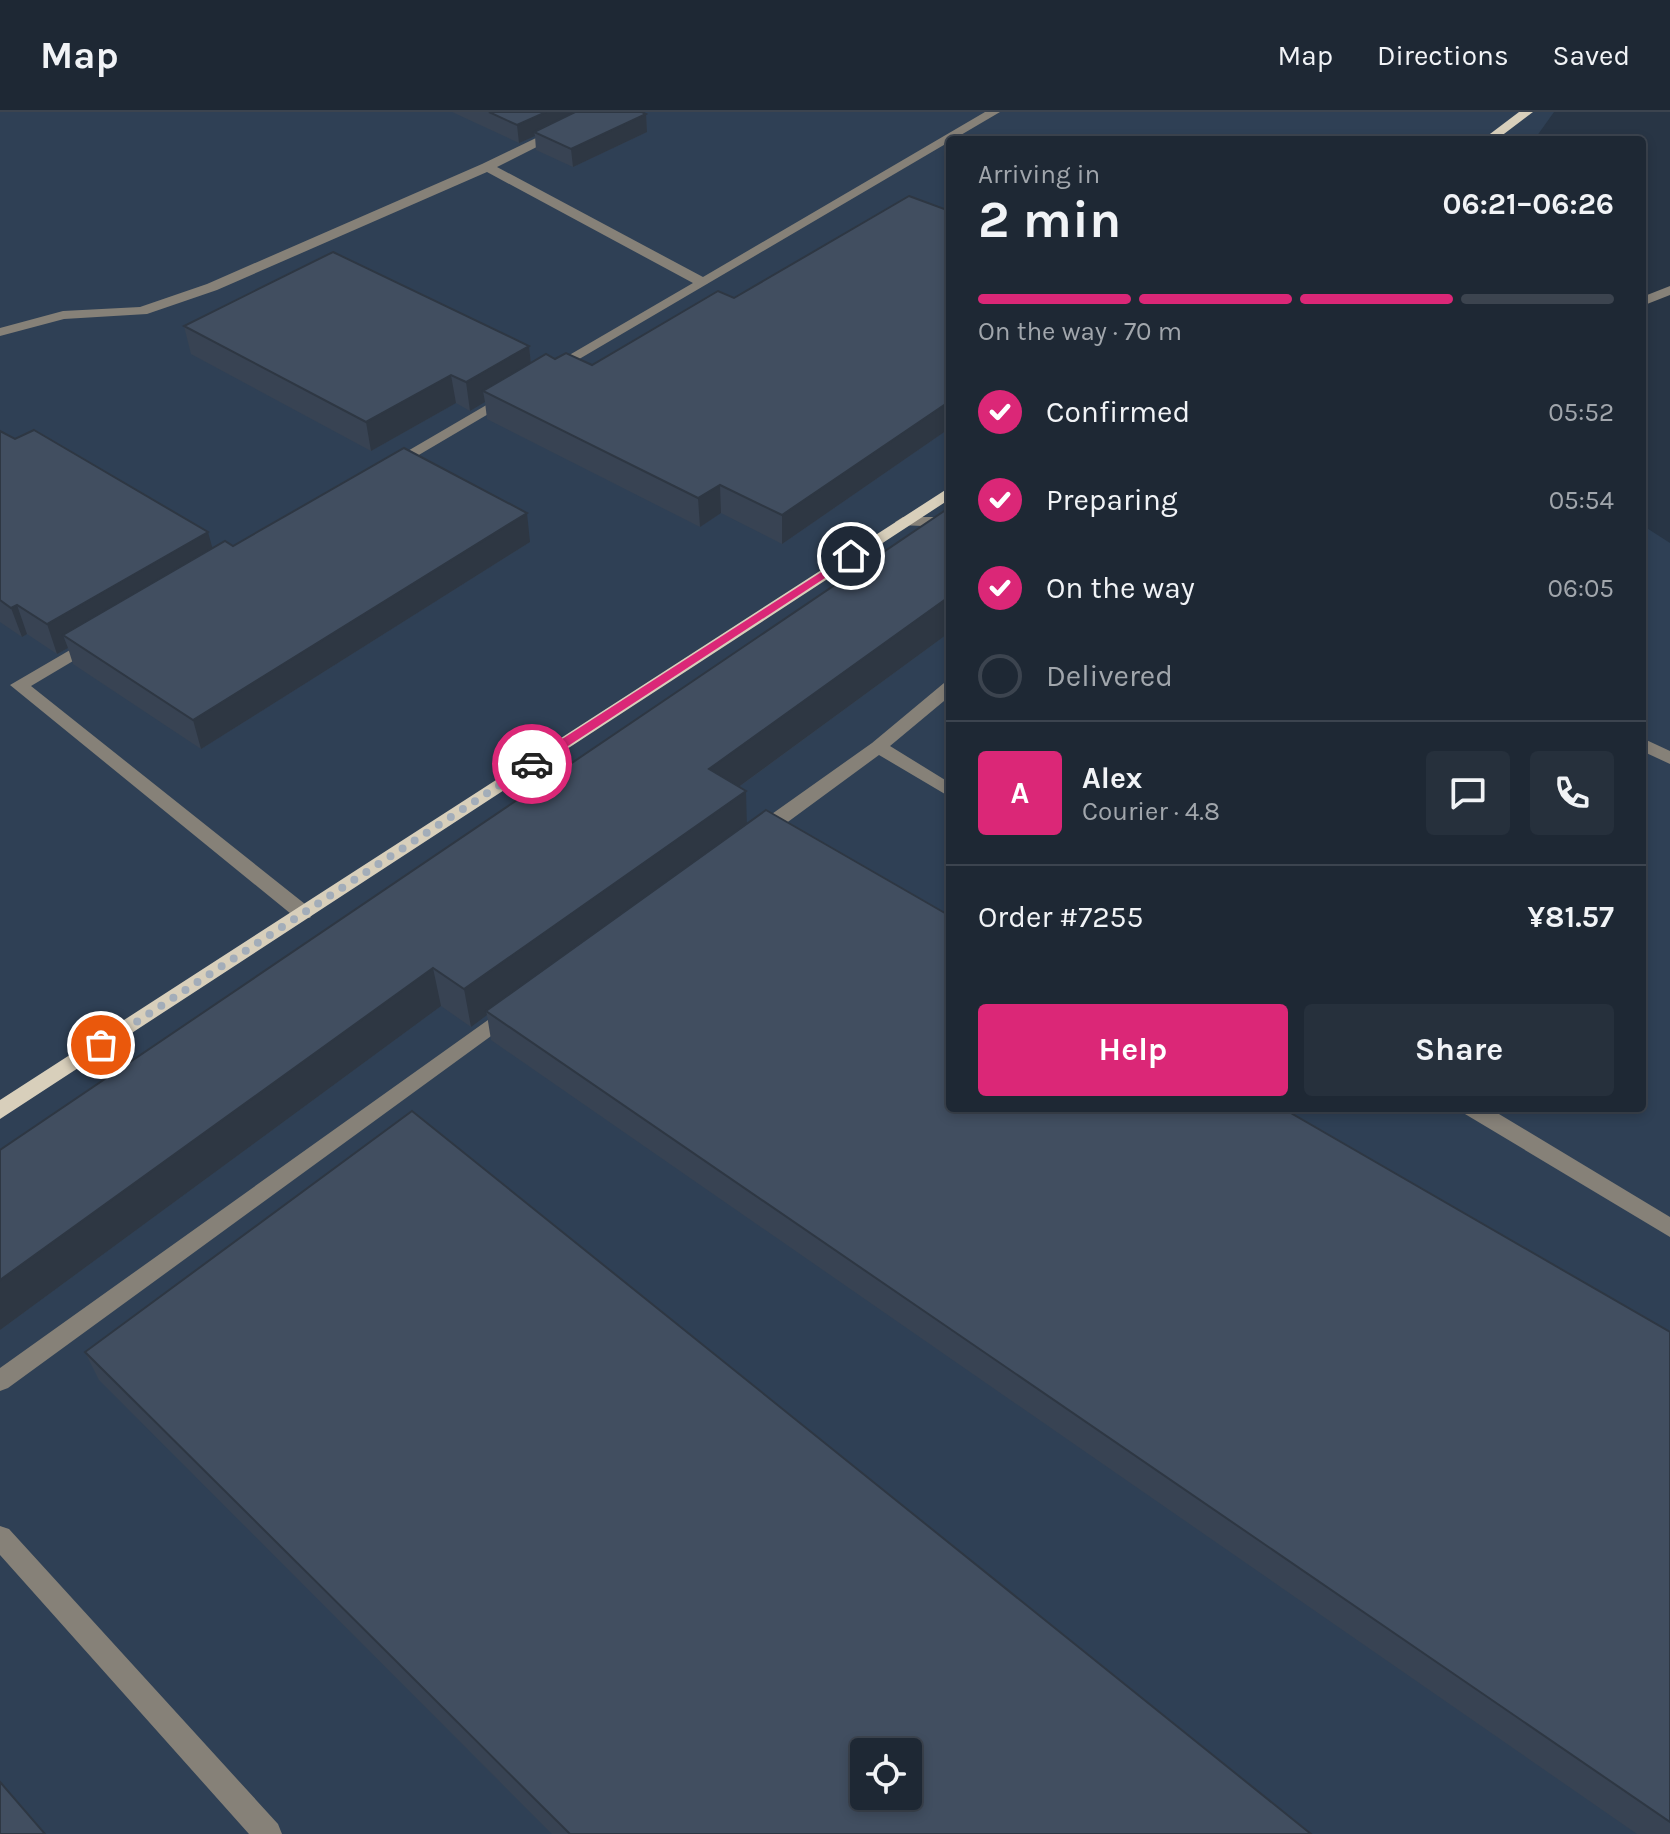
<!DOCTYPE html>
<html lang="en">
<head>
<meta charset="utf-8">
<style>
	body { margin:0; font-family:Karla,sans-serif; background:#26303c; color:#f1f3f6; height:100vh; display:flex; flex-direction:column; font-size:30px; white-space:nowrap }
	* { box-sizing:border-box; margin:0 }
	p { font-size:26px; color:#a1a6ac }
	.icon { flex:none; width:44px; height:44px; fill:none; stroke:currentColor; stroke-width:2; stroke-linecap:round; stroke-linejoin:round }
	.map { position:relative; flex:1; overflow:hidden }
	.sheet { position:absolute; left:946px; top:24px; width:700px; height:976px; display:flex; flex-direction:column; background:#1e2834; border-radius:8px; box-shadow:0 4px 12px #0003,0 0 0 2px #3c444f }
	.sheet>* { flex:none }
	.buttons { position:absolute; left:850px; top:1626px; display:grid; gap:16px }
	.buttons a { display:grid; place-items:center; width:72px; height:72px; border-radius:8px; background:#1e2834; box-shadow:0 4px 12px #0003,0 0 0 2px #3c444f; font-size:40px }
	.pin { position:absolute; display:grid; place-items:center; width:68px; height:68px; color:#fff; margin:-34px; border:4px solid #fff; border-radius:50%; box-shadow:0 2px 8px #0007 }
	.courier { position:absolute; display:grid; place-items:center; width:80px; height:80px; margin:-40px; border:6px solid #db2777; border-radius:50%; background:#fff; color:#222; box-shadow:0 2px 10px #0007 }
	.overview em { font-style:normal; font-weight:700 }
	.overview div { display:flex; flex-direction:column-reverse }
	.overview { display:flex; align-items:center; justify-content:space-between; height:136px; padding:0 32px }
	h1 { font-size:52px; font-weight:700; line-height:60px }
	.bar { display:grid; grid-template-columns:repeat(4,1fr); gap:12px 8px; align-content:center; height:96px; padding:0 32px }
	.bar i { height:10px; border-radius:6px; background:#3c444f }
	.bar .selected { background:#db2777 }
	.bar p { grid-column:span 4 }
	.line { display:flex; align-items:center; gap:20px; padding:0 32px; border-top:2px solid #3c444f }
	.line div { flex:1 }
	.round { display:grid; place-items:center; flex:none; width:84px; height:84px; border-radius:8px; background:#26303c }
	ol { padding:0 32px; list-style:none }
	li { display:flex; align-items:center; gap:24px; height:88px }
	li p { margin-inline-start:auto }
	li .icon { padding:8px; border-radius:50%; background:#db2777; color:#fff; stroke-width:4 }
	li:last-child { color:#a1a6ac }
	li i { width:44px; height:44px; border:4px solid #3c444f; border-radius:50% }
	.cta { display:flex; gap:16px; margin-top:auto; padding:16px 32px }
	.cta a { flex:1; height:92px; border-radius:8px; background:#db2777; color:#fff; font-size:32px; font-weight:700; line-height:92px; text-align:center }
	.cta a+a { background:#26303c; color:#f1f3f6 }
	header { display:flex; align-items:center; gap:48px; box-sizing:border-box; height:112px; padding:0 40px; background:#1e2834; border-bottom:2px solid #3c444f }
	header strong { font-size:38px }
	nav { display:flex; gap:44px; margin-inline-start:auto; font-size:28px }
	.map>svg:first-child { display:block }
</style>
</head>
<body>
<header>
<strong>Map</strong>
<nav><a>Map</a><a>Directions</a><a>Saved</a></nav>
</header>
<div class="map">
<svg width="1670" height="1722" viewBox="0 0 1670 1722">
	<rect width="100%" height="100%" fill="#283545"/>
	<!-- built -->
	<path fill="#2f4055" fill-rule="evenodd" d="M0 0H1554L1534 28H950V996H1642V413L1670 431V1722H0ZM864 1640H908V1684H864Z"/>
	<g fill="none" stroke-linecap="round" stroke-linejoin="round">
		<!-- minor -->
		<path fill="#868178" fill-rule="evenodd" d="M590 0H606L497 55 703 165 985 0H1000L552 263 547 262V256L693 171 487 60 217 178 147 202 64 207 0 224V216L63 199 140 195 207 172 482 52Z
			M1670 174V183L1642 194V185Z
			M507 281 512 282V288L395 357H385L382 354Z
			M903 405H950V415L897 413 895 410Z
			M94 524 103 529 100 533 31 574 310 796 313 801 310 806H296L10 573Z
			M950 569V584L890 634 950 671V685L879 643 766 726H752L750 721 752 716 872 631 944 571Z
			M1642 626 1670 639V652L1642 639Z
			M509 893 516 896 519 901 516 906 8 1276 0 1279V1256Z
			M1461 996H1489L1670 1105V1125L1465 1002Z
			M0 1414 9 1417 278 1712 282 1722H249L0 1443Z"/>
		<!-- major -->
		<path fill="#d8cfbb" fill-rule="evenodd" d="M1519 0H1533L1496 28H1482Z
			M950 375V387L0 1007V988Z"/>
	</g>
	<!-- wall -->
	<path fill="#384353" d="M452 0H642L646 2 647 20 573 55 536 38 535 24 519 31Z
		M950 94V316L782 432 721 401 700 415 487 307 485 290 470 299 456 291 371 339 191 242 184 214 529 234 531 251 555 247 592 253 734 186 944 97Z
		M0 319 212 436 233 434 530 430 201 637 73 552 68 536 57 542 27 522 22 525 0 510Z
		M950 520 739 675 747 712 1670 1220V1722H1637L491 928 487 903 471 915 441 894 0 1218V1038Z
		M85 1240 1311 1722H552L99 1268Z"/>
	<!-- shaded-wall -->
	<path fill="#2e3743" d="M546 0H587L534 20 535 24 519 31 517 13Z
		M646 2 647 20 573 55 571 37Z
		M529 234 532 262 483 279 485 290 470 299 466 270Z
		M451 263 456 291 371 339 366 310Z
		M950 289V316L782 432V403Z
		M720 373 721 401 700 415 698 386Z
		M527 401 530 430 201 637 193 608Z
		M208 420 216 449 63 523 68 536 57 542 47 512Z
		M950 484V520L711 695 709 657Z
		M17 493 27 522 22 525 11 496Z
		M746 679 747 717 486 899 487 903 471 915 464 877Z
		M433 856 441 894 0 1218V1168Z"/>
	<!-- building -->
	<path fill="#414e60" stroke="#2e3743" stroke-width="2" fill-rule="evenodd" d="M489 0H546L517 13Z
		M575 0H642L646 2 571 37 534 20Z
		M909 84 944 97 950 94V289L782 403 720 373 698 386 483 279 546 242 555 247 566 241 592 253 718 179 734 186Z
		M333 140 529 234 466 270 451 263 366 310 184 214Z
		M34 318 208 420 47 512 17 493 11 496 0 488V319L15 327Z
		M404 336 527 401 193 608 63 523 225 429 233 434Z
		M950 395V484L709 657 746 679 464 877 433 856 0 1168V1038Z
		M766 698 950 804V996H1282L1670 1220V1710L486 899Z
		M412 999 1311 1722H570L85 1240ZM864 1640H908V1684H864Z
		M0 1670 45 1722H0Z"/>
	<!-- route -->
	<path fill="#db2777" d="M851 441 854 442V447L536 655H528V649Z"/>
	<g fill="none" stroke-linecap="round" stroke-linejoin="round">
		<!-- done -->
		<path stroke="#a3adb9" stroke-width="8" stroke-dasharray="0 14.4" d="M101 933 532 652"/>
	</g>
</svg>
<div class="buttons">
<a><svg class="icon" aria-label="locate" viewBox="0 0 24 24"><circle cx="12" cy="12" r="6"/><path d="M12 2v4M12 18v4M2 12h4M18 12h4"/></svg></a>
</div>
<div class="pin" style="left:101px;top:933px;background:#ea580c"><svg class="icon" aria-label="bag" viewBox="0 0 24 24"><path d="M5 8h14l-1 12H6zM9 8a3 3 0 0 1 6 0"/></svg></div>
<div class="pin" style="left:851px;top:444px;background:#1f2937"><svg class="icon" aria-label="home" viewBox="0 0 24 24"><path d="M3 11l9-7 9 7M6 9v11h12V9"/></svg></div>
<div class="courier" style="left:532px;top:652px"><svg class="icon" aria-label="car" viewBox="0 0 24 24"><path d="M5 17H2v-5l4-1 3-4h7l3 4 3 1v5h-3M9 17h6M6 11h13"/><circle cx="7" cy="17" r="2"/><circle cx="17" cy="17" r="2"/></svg></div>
<section class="sheet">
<div class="overview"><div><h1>2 min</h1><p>Arriving in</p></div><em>06:21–06:26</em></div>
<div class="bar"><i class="selected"></i><i class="selected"></i><i class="selected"></i><i></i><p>On the way · 70 m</p></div>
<ol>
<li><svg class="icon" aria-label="check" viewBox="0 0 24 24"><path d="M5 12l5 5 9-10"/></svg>Confirmed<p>05:52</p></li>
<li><svg class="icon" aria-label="check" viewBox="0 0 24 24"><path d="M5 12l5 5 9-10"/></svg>Preparing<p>05:54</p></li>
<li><svg class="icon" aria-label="check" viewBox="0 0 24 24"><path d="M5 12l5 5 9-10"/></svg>On the way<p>06:05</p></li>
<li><i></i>Delivered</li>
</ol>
<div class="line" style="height:144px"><b class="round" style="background:#db2777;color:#fff">A</b><div><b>Alex</b><p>Courier · 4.8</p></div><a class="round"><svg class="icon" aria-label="chat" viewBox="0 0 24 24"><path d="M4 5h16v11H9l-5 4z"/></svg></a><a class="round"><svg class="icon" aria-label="phone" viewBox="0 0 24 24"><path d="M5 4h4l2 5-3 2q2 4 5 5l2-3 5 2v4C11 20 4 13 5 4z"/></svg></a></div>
<div class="line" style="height:104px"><div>Order #7255</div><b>¥81.57</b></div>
<div class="cta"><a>Help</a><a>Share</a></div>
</section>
</div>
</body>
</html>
